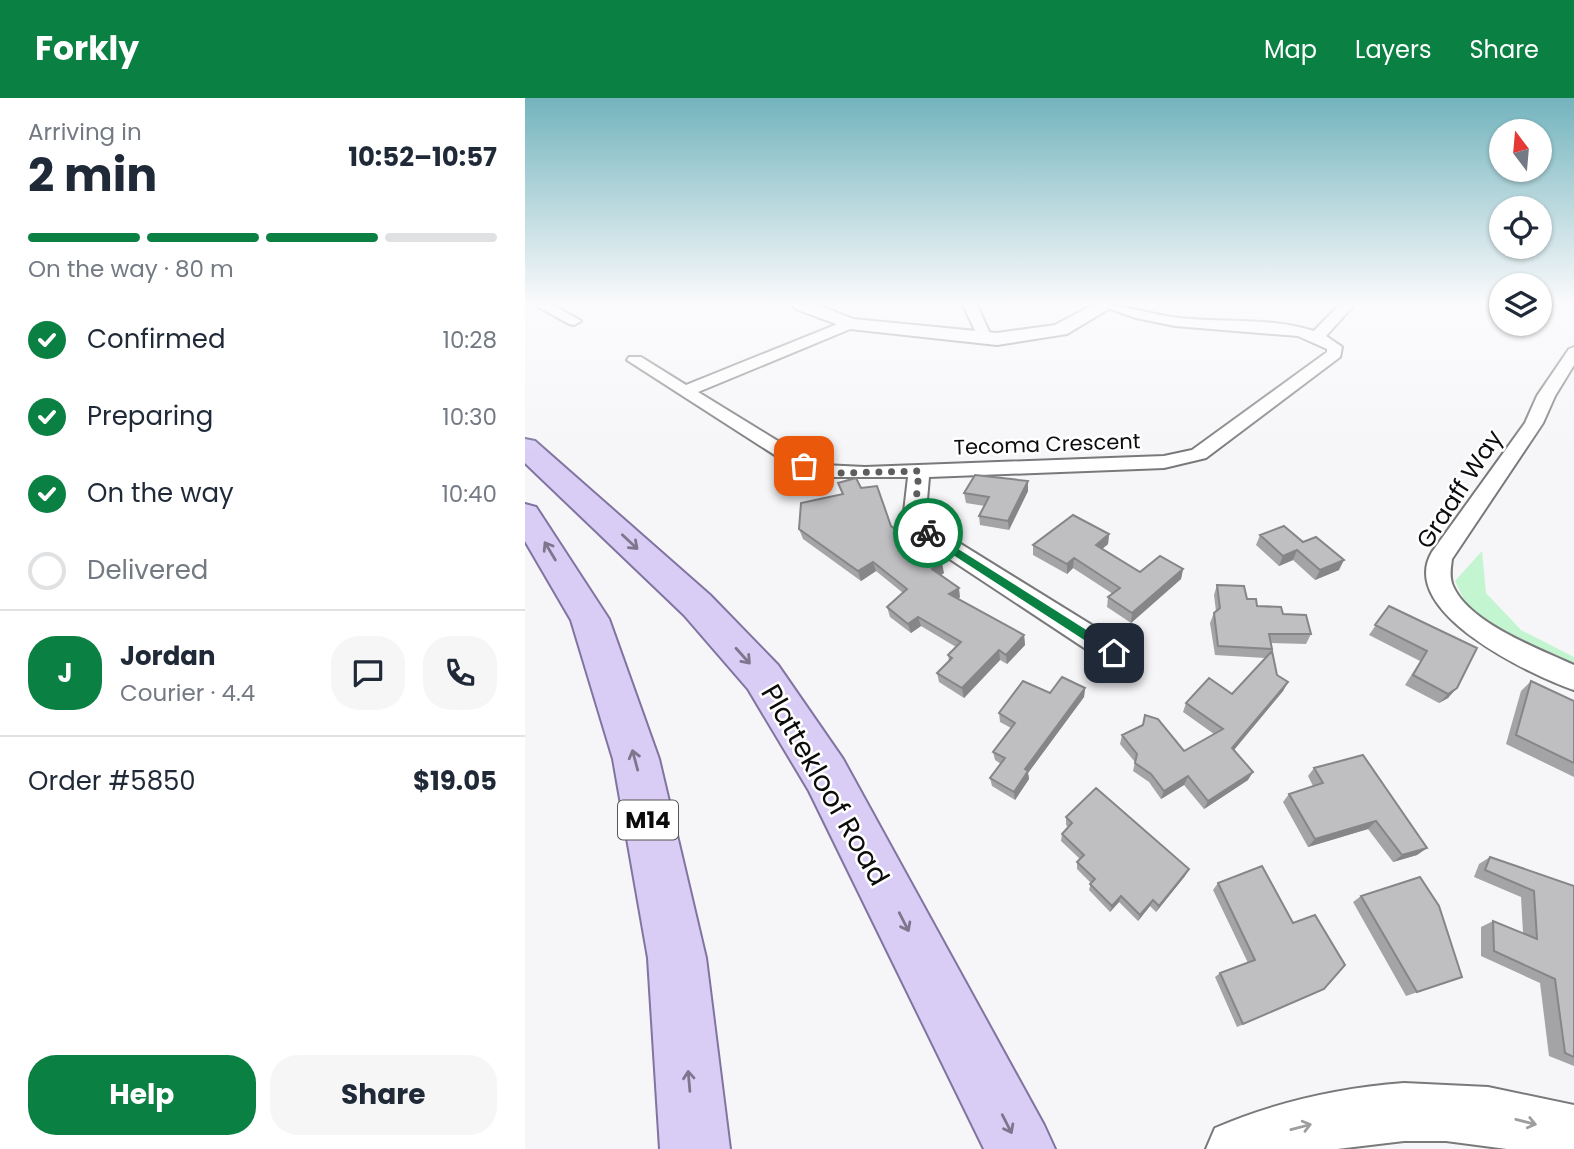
<!DOCTYPE html>
<html lang="en">
<head>
<meta charset="utf-8">
<style>
	body { margin:0; font-family:Poppins,sans-serif; background:#f6f6f7; color:#1f2937; height:100vh; display:flex; flex-direction:column; font-size:26px; white-space:nowrap }
	* { box-sizing:border-box; margin:0 }
	p { font-size:23px; color:#747a83 }
	.icon { flex:none; width:38px; height:38px; fill:none; stroke:currentColor; stroke-width:2; stroke-linecap:round; stroke-linejoin:round }
	.map { position:relative; flex:1; overflow:hidden }
	.drawer { display:flex; flex-direction:column; background:#fff; width:525px }
	.drawer>* { flex:none }
	.needle { width:46px; rotate:344deg }
	.buttons { position:absolute; left:964px; top:21px; display:grid; gap:14px }
	.buttons a { display:grid; place-items:center; width:63px; height:63px; border-radius:50%; background:#fff; box-shadow:0 2px 5px #0004; font-size:35px }
	.pin { position:absolute; display:grid; place-items:center; width:60px; height:60px; color:#fff; margin:-30px; border-radius:14px; box-shadow:0 4px 10px #0006 }
	.courier { position:absolute; display:grid; place-items:center; width:70px; height:70px; margin:-35px; border:5px solid #0b8043; border-radius:50%; background:#fff; color:#222; box-shadow:0 2px 9px #0007 }
	.overview em { font-style:normal; font-weight:700 }
	.overview div { display:flex; flex-direction:column-reverse }
	.overview { display:flex; align-items:center; justify-content:space-between; height:119px; padding:0 28px }
	h1 { font-size:46px; font-weight:700; line-height:52px }
	.bar { display:grid; grid-template-columns:repeat(4,1fr); gap:10px 7px; align-content:center; height:84px; padding:0 28px }
	.bar i { height:9px; border-radius:5px; background:#e0e1e3 }
	.bar .active { background:#0b8043 }
	.bar p { grid-column:span 4 }
	.line { display:flex; align-items:center; gap:18px; padding:0 28px; border-top:2px solid #e0e1e3 }
	.line div { flex:1 }
	.round { display:grid; place-items:center; flex:none; width:74px; height:74px; border-radius:28px; background:#f6f6f7 }
	ol { padding:0 28px; list-style:none }
	li { display:flex; align-items:center; gap:21px; height:77px }
	li p { margin-inline-start:auto }
	li .icon { padding:7px; border-radius:50%; background:#0b8043; color:#fff; stroke-width:4 }
	li:last-child { color:#747a83 }
	li i { width:38px; height:38px; border:4px solid #e0e1e3; border-radius:50% }
	.button { display:flex; gap:14px; margin-top:auto; padding:14px 28px }
	.button a { flex:1; height:80px; border-radius:28px; background:#0b8043; color:#fff; font-size:28px; font-weight:700; line-height:80px; text-align:center }
	.button a+a { background:#f6f6f7; color:#1f2937 }
	header { display:flex; align-items:center; gap:42px; box-sizing:border-box; height:98px; padding:0 35px; background:#0b8043; color:#fff }
	header strong { font-size:33px }
	nav { display:flex; gap:38px; margin-inline-start:auto; font-size:24px }
	main { display:flex; flex:1; min-height:0 }
	.map>svg:first-child { display:block }
</style>
</head>
<body>
<header>
<strong>Forkly</strong>
<nav><a>Map</a><a>Layers</a><a>Share</a></nav>
</header>
<main>
<section class="drawer">
<div class="overview"><div><h1>2 min</h1><p>Arriving in</p></div><em>10:52–10:57</em></div>
<div class="bar"><i class="active"></i><i class="active"></i><i class="active"></i><i></i><p>On the way · 80 m</p></div>
<ol>
<li><svg class="icon" aria-label="check" viewBox="0 0 24 24"><path d="M5 12l5 5 9-10"/></svg>Confirmed<p>10:28</p></li>
<li><svg class="icon" aria-label="check" viewBox="0 0 24 24"><path d="M5 12l5 5 9-10"/></svg>Preparing<p>10:30</p></li>
<li><svg class="icon" aria-label="check" viewBox="0 0 24 24"><path d="M5 12l5 5 9-10"/></svg>On the way<p>10:40</p></li>
<li><i></i>Delivered</li>
</ol>
<div class="line" style="height:126px"><b class="round" style="background:#0b8043;color:#fff">J</b><div><b>Jordan</b><p>Courier · 4.4</p></div><a class="round"><svg class="icon" aria-label="chat" viewBox="0 0 24 24"><path d="M4 5h16v11H9l-5 4z"/></svg></a><a class="round"><svg class="icon" aria-label="phone" viewBox="0 0 24 24"><path d="M5 4h4l2 5-3 2q2 4 5 5l2-3 5 2v4C11 20 4 13 5 4z"/></svg></a></div>
<div class="line" style="height:91px"><div>Order #5850</div><b>$19.05</b></div>
<div class="button"><a>Help</a><a>Share</a></div>
</section>
<div class="map">
<svg width="1049" height="1051" viewBox="0 0 1049 1051">
	<rect width="100%" height="100%" fill="#f6f5f8"/>
	<!-- green -->
	<path fill="#c3f5d0" d="M957 453 961 495 996 532 1049 559V568L962 523 941 506 930 483Z"/>
	<g fill="none" stroke-linecap="round" stroke-linejoin="round">
		<defs>
			<path id="minor" d="M10 207H28L56 223 49 227 44 226Z
				M438 207H452L467 240 465 243H455Z
				M574 207C602 207 627 217 654 220 699 225 746 219 789 233L814 207H829L801 238 817 249 815 259 681 360 639 370 404 379 401 414 410 430 599 547 603 555 599 563 589 566 579 563 393 440 379 414 383 379H297L273 372 102 262 104 259H116L161 287 320 223H330V229L173 294 287 364 298 367 340 369 639 358 667 352 802 254V251L773 238 650 228 611 220Z
				M1049 249V267L1030 298 1018 325 927 461C926 469 924 479 928 488 944 525 1014 551 1049 567V592C1008 578 871 514 907 454L1000 325 1012 298 1044 251Z"/>
			<path id="tertiary" d="M268 207H293L328 221 472 235 530 227 568 207H590L542 236 472 247 325 231 271 211Z
				M879 985 963 989 1049 1007V1051H982L921 1043H879L812 1051H681L690 1030C751 1004 813 990 879 985Z"/>
			<path id="primary" d="M0 341 10 343 185 497 253 567 318 661 519 1027 530 1051H459L284 693 223 591 159 517 0 365Z
				M0 406 11 409 84 521 134 661 181 860 205 1051H135L123 860 88 661 46 522 0 443Z"/>
		</defs>
		<!-- minor casing -->
		<use href="#minor" stroke="#79797b" stroke-width="4"/>
		<!-- tertiary casing -->
		<use href="#tertiary" stroke="#79797b" stroke-width="4"/>
		<!-- primary casing -->
		<use href="#primary" stroke="#8174a0" stroke-width="4"/>
		<!-- minor -->
		<use href="#minor" fill="#fff" fill-rule="evenodd"/>
		<!-- tertiary -->
		<use href="#tertiary" fill="#fff" fill-rule="evenodd"/>
		<!-- primary -->
		<use href="#primary" fill="#d9cdf5" fill-rule="evenodd"/>
	</g>
	<!-- wall -->
	<path fill="#a4a3a6" d="M503 383V393L484 432 455 427 454 418 460 408 441 405 439 395Z
		M313 385 336 390 366 428 419 475 416 477 435 499 433 501 499 537 500 547 482 566 475 562 439 600 414 584 412 575 424 563 423 557 431 549 396 528 386 535 365 519 362 509 378 495 351 473 336 483 278 441 274 431 317 396Z
		M584 436 583 446 577 451 615 474 658 471 656 481 606 525 582 509 583 499 588 496 548 470 542 476 508 457V447Z
		M735 437 778 444 814 472 790 482 768 462 754 468 731 447Z
		M692 487 722 501 732 508 758 516 786 536 781 546 746 545 747 551 745 555 752 577 763 584 758 593 709 652 723 682 679 711 659 687 636 701 624 684 608 673 610 664 595 646 597 637 659 653 689 636 658 614 661 605 707 596 740 560 690 557 685 525 689 515 691 513 689 497Z
		M864 508 952 550 923 600 914 605 880 587 895 563 844 537Z
		M1006 583 1049 603V679L981 646 996 593Z
		M560 590 559 599 503 675 504 681 490 702 467 688 465 680 476 666 470 662 468 654 486 630 475 624 474 615 525 595Z
		M789 670 902 750 892 757 868 764 843 731 783 749 758 704 764 696 788 688 783 678Z
		M541 719 660 778 631 814 625 808 613 823 594 804 585 814 564 792 566 785 552 771V764L555 761 536 743 537 736 543 729 541 727Z
		M965 759 1049 788V968L1024 958 1015 885 956 858V829L968 823 998 835 996 799 949 779 954 766Z
		M693 785 791 895 712 929 690 879 695 875 723 865 688 792Z
		M836 798 937 879 881 898 828 804Z"/>
	<!-- shaded-wall -->
	<path fill="#868587" d="M503 383V393L484 432 483 423Z
		M584 436 583 446 570 457 571 447Z
		M772 452 768 462 754 468 758 458Z
		M549 460 548 470 542 476V466Z
		M819 462 814 472 790 482 795 472Z
		M348 464 351 473 336 483 333 473Z
		M417 465 419 475 409 481 407 471Z
		M658 471 656 481 606 525 607 515Z
		M434 490 435 499 426 506 424 496Z
		M393 519 396 528 386 535 383 526Z
		M499 537 500 547 482 566 481 557Z
		M474 552 475 562 439 600 437 590Z
		M763 584 758 593 703 659 707 650Z
		M560 590 559 599 503 675 504 681 490 702 489 694 500 671Z
		M932 590 923 600 914 605 923 596Z
		M728 674 723 682 679 711 683 703Z
		M663 678 659 687 636 701 639 693Z
		M851 723 843 731 783 749 790 741Z
		M902 750 892 757 868 764 877 757Z
		M664 771 660 778 631 814 634 808Z
		M596 798 594 804 585 814 587 808Z
		M628 802 625 808 613 823 615 817Z"/>
	<!-- building -->
	<path fill="#bfbec1" stroke="#868587" stroke-width="2" d="M450 377 503 383 483 423 454 418 464 399 439 395Z
		M331 380 336 390 352 388 366 428 417 465 407 471 434 490 424 496 499 537 481 557 474 552 437 590 412 575 427 560 423 557 436 544 393 519 383 526 362 509 382 491 348 464 333 473 274 431 276 405 318 396 313 385Z
		M548 417 584 436 571 447 615 474 635 458 658 471 607 515 583 499 595 490 549 460 542 466 508 447Z
		M759 428 778 444 791 439 819 462 795 472 772 452 758 458 735 437Z
		M692 487 719 488 722 501H731L732 508 756 509 758 516 781 517 786 536H744L747 551 693 548 689 515 695 510Z
		M864 508 952 550 932 590 923 596 888 577 902 553 850 527Z
		M747 553 752 577 763 584 707 650 728 674 683 703 663 678 639 693 626 676 610 665 612 656 597 637 618 627 620 617 633 621 659 653 698 631 661 605 684 580 707 596Z
		M537 579 560 590 500 671 503 673 489 694 465 680 480 660 468 654 490 625 474 615 498 583 525 595Z
		M1006 583 1049 603V665L991 637Z
		M838 657 902 750 877 757 851 723 790 741 764 696 798 685 789 670Z
		M571 690 664 771 634 808 628 802 615 817 596 798 587 808 565 786 570 781 552 764 559 757 537 736 547 725 541 719Z
		M965 759 1049 788V959L1040 955 1030 881 969 853 968 823 1012 841 1009 793 960 772Z
		M737 768 768 825 790 817 820 867 799 891 718 926 695 875 730 862 693 785Z
		M895 779 914 808 937 879 892 894 836 798Z"/>
	<!-- one-way arrows -->
	<defs><path id="oneway-shaft" d="M-6 0H5M1.5-3L5.5 0L1.5 3" fill="none" stroke-width="1.6" stroke-linecap="round" stroke-linejoin="round" transform="scale(1.75)"/></defs>
	<g stroke="#7d768d">
		<use href="#oneway-shaft" transform="translate(105 444) rotate(43)"/>
		<use href="#oneway-shaft" transform="translate(25 453) rotate(-121)"/>
		<use href="#oneway-shaft" transform="translate(218 558) rotate(48)"/>
		<use href="#oneway-shaft" transform="translate(110 662) rotate(-105)"/>
		<use href="#oneway-shaft" transform="translate(379 824) rotate(63)"/>
		<use href="#oneway-shaft" transform="translate(164 983) rotate(-95)"/>
		<use href="#oneway-shaft" transform="translate(482 1026) rotate(63)"/>
	</g>
	<g stroke="#9e9e9e">
		<use href="#oneway-shaft" transform="translate(1001 1024) rotate(14)"/>
		<use href="#oneway-shaft" transform="translate(776 1029) rotate(-15)"/>
	</g>
	<!-- sky -->
	<linearGradient id="sky" x2="0" y2="1"><stop stop-color="#73b4bd"/><stop offset="0.58" stop-color="#fbfafc"/><stop offset="1" stop-color="#fbfafc" stop-opacity="0"/></linearGradient>
	<rect width="1049" height="354" fill="url(#sky)"/>
	<!-- route -->
	<path fill="#0b8043" d="M403 432 593 552V558H584L399 438V433Z"/>
	<g fill="none" stroke-linecap="round" stroke-linejoin="round">
		<!-- done -->
		<path stroke="#5e5e5f" stroke-width="7" stroke-dasharray="0 12.6" d="M279 368 315 375 394 373 390 414 403 435"/>
	</g>
	<g text-anchor="middle" dominant-baseline="central" stroke-width="5" stroke-linejoin="round" paint-order="stroke">
		<!-- far-street labels -->
		<g font-size="21" fill="#0c0c0d" stroke="#fff">
			<text transform="translate(522 346) rotate(-2)">Tecoma Crescent</text>
		</g>
		<!-- shield labels -->
		<rect fill="#fff" stroke="#555556" stroke-width="2" x="93" y="702.5" width="60" height="39" rx="5"/>
		<g font-size="23" font-weight="bold" fill="#0c0c0d">
			<text x="123" y="722">M14</text>
		</g>
		<!-- street labels -->
		<g font-size="24" fill="#0c0c0d" stroke="#fff">
			<text transform="translate(934 391) rotate(-57)">Graaff Way</text>
		</g>
		<!-- near-street labels -->
		<g font-size="28" fill="#0c0c0d" stroke="#fff">
			<text transform="translate(300 687) rotate(60)">Plattekloof Road</text>
		</g>
	</g>
</svg>
<div class="buttons">
<a><svg class="needle" viewBox="-14 -14 28 28"><path d="M0-13l5 13h-10z" fill="#e53935"/><path d="M0 13l5-13h-10z" fill="#747a83"/></svg></a>
<a><svg class="icon" aria-label="locate" viewBox="0 0 24 24"><circle cx="12" cy="12" r="6"/><path d="M12 2v4M12 18v4M2 12h4M18 12h4"/></svg></a>
<a><svg class="icon" aria-label="layers" viewBox="0 0 24 24"><path d="M12 4l9 5-9 5-9-5zM3 14l9 5 9-5"/></svg></a>
</div>
<div class="pin" style="left:279px;top:368px;background:#ea580c"><svg class="icon" aria-label="bag" viewBox="0 0 24 24"><path d="M5 8h14l-1 12H6zM9 8a3 3 0 0 1 6 0"/></svg></div>
<div class="pin" style="left:589px;top:555px;background:#1f2937"><svg class="icon" aria-label="home" viewBox="0 0 24 24"><path d="M3 11l9-7 9 7M6 9v11h12V9"/></svg></div>
<div class="courier" style="left:403px;top:435px"><svg class="icon" aria-label="bike" viewBox="0 0 24 24"><circle cx="6" cy="16" r="4"/><circle cx="18" cy="16" r="4"/><path d="M6 16l4-8h5l3 8M10 8l3 8H6M13 5h3"/></svg></div>
</div>
</main>
</body>
</html>
